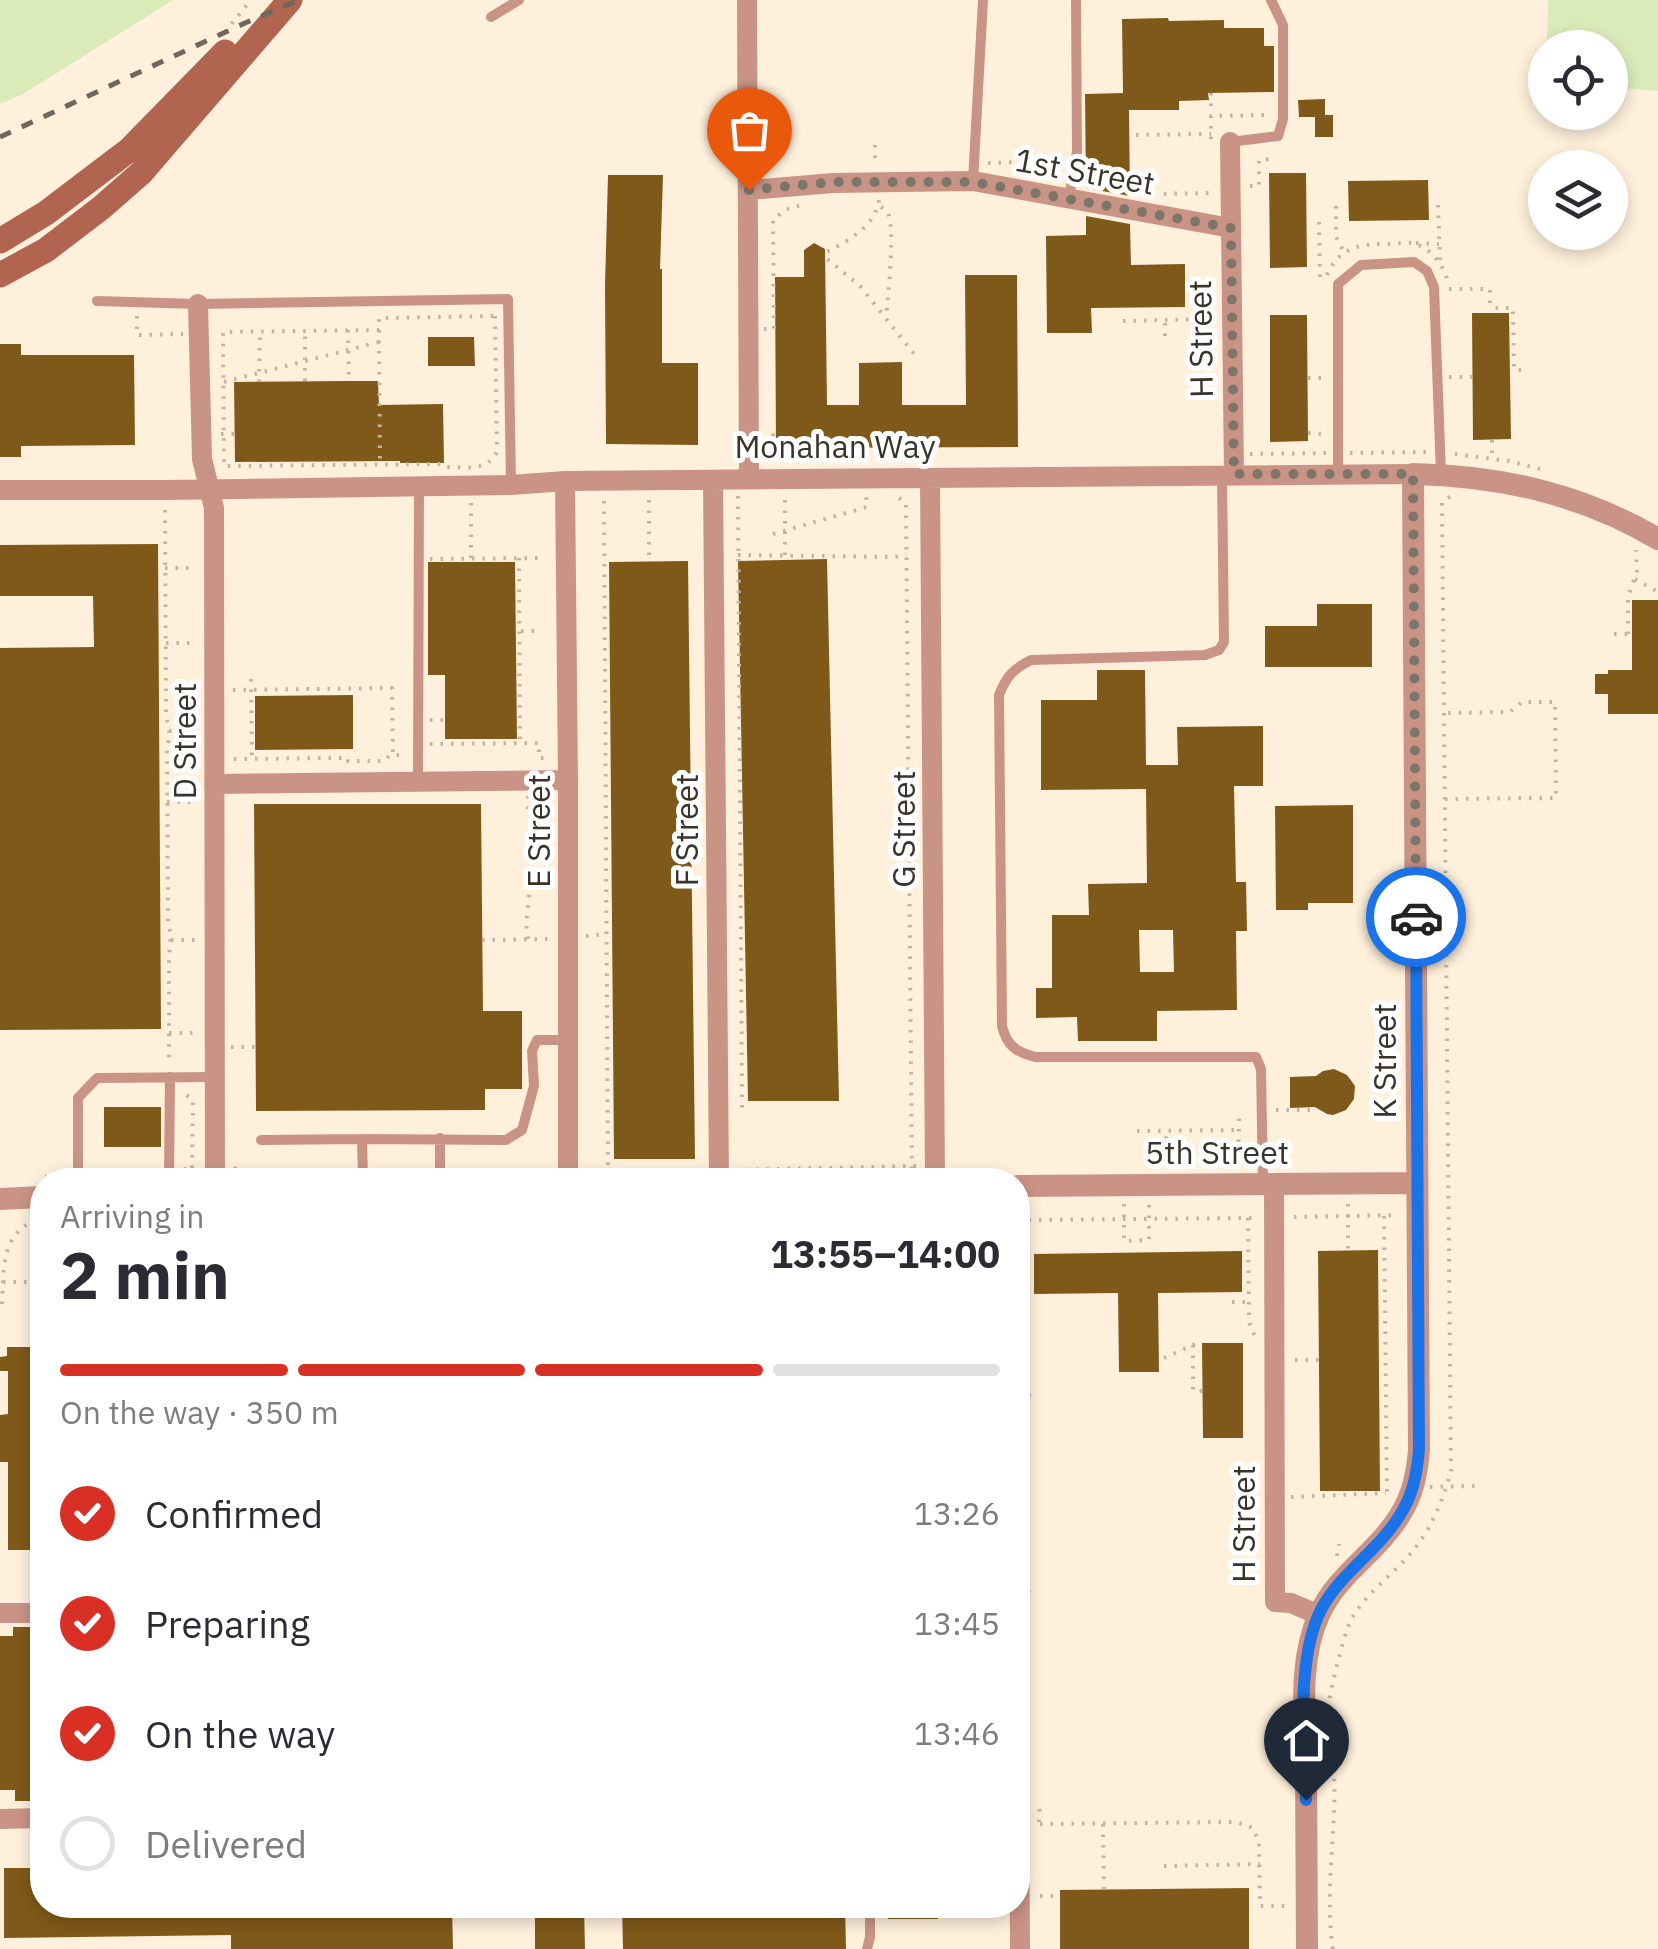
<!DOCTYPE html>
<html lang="en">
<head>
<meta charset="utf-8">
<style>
	body { margin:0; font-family:"IBM Plex Sans",sans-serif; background:#f2f2f3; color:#2b2b33; height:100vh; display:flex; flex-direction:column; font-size:38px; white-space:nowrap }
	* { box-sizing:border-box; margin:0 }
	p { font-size:32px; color:#7c7c81 }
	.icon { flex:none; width:55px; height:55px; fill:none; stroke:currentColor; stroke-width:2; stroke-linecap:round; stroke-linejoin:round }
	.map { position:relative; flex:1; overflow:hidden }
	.side { position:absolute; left:30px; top:1168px; width:1000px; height:750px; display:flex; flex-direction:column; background:#fff; border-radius:40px; box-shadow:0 5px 15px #0003 }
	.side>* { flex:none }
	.controls { position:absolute; left:1528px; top:30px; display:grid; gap:20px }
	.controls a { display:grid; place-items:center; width:100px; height:100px; border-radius:50%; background:#fff; box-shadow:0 5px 15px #0003; font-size:50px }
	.pin { position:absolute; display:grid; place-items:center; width:85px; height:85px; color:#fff; margin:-102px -42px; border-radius:50% 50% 50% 0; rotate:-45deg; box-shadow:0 0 10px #0007 }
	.pin .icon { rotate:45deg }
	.courier { position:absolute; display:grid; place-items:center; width:100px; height:100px; margin:-50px; border:8px solid #1a73e8; border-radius:50%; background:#fff; color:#222; box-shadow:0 2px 12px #0007 }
	.overview em { font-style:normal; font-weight:800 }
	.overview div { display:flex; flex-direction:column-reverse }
	.overview { display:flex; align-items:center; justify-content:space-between; height:170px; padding:0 30px }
	h1 { font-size:65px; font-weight:800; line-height:75px }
	.bar { display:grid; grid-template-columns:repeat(4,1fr); gap:15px 10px; align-content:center; height:120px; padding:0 30px }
	.bar i { height:12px; border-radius:8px; background:#e1e1e2 }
	.bar .selected { background:#d93025 }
	.bar p { grid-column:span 4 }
	ol { padding:0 30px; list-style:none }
	li { display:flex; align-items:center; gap:30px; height:110px }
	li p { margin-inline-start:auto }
	li .icon { padding:10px; border-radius:50%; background:#d93025; color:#fff; stroke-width:4 }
	li:last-child { color:#7c7c81 }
	li i { width:55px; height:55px; border:5px solid #e1e1e2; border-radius:50% }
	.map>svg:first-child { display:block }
</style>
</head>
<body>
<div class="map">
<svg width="1658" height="1949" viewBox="0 0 1658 1949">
	<rect width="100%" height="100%" fill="#fff0dc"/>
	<!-- green -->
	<path fill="#daebb9" d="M0 0H173L23 94 0 104Z
		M1548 0H1658V91L1610 87V48L1547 47Z"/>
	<!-- building -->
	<path fill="#7f5919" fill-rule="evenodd" d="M1168 18 1169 21 1224 20V28H1264V46H1274V92L1208 93 1209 100 1179 101V110H1129L1130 196 1086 188 1085 94 1123 93 1122 19Z
		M1325 99V115H1333V137H1315V117H1299L1298 100Z
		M1269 173H1306L1307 267 1270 268Z
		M608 175H663L660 269H662V363H698V445L606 444 605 286Z
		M1428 180 1429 220 1349 221 1348 181Z
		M1086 216 1130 224 1131 265 1185 264V307L1091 308 1092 333H1047L1046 236 1086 235Z
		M814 243 825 249 827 405H859V363L902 362V405H966L965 275H1017L1018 447 776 448 775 277H804V250Z
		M1472 313H1509L1511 439 1473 440Z
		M1270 315H1307L1308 441 1270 442Z
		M428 337H474L475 366H428Z
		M0 344H21V355H134L135 445 21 446V457H0Z
		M349 381H378L379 405 443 404 444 463H400V461L235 462 234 382Z
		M158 544 161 1029 0 1030V648L94 647 93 596H0V545Z
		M827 559 839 1101H748L738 561Z
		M688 561 695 1159H614L609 562Z
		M428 562H515L517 739H445V675H428Z
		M1632 600H1658V714H1608V694H1595V674H1608V670H1632Z
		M1317 604H1372V667H1265V626H1317Z
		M1097 670H1145L1146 765H1178L1177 727 1263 726V786H1234L1236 882H1246L1247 931H1236L1237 1010 1157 1011V1041H1078L1077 1017 1036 1018V988H1052V915H1089L1088 884 1147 883 1146 789 1041 790V700H1097ZM1139 930H1173L1174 972H1140Z
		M353 695V749L255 750V696Z
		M254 804H481L483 1011H522V1089H485V1110L256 1111Z
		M1353 805V903H1308V910H1276L1275 806Z
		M1334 1069 1347 1075 1355 1086 1354 1099 1346 1110 1333 1115 1327 1114 1315 1107 1290 1108V1077L1316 1076 1323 1071Z
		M104 1107H161V1147H104Z
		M1378 1250 1380 1491H1320L1318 1251Z
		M1242 1251V1292L1158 1293 1159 1372H1119L1118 1293 1034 1294V1254Z
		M1202 1343H1243V1438H1203Z
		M7 1347H42V1550H8V1462H0V1415L8 1414V1371H0V1357L7 1356Z
		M13 1627H38L39 1706H42L40 1801H15V1790H0V1636H13Z
		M4 1868H42V1905H452L453 1949H231V1935L4 1938Z
		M1249 1888V1949H1060V1890Z
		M535 1905H584L585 1949H535Z
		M622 1905H845L846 1949H623Z
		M888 1905H938V1919H888Z"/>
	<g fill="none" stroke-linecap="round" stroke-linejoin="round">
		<!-- path -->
		<path stroke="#c0b4a4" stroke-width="4" stroke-dasharray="2.5 8" stroke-linecap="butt" d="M225 32 251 0
			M1211 93V114
			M1136 135 1211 134
			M1211 139V116L1268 115
			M875 145V166
			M988 163 1063 161
			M1150 186 1151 194 1212 193
			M1250 186H1259V160L1273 159
			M879 200C875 227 849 240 827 252V259L860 286 915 355
			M1438 205 1440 260
			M1336 206V237L1344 252
			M881 207C883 208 886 209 887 211 896 224 888 299 886 317
			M1319 222 1320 280
			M1416 243 1439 244
			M1327 275C1339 247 1360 244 1387 244 1394 244 1405 242 1412 243 1430 247 1445 266 1448 283
			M1449 289H1490V304L1495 308H1513L1514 370H1529
			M137 316V335L183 334
			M495 316 497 452C486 472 467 467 447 467L443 464 224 466 223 332 379 330V318Z
			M1123 321 1213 319
			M1165 323V343
			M764 329H774L773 220 785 210 801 205
			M348 330 349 381
			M379 330 380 465
			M1449 377H1472
			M1308 378H1323
			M305 381V331
			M224 382 379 342
			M259 382 260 331
			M1308 433 1323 434
			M221 434H235
			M1492 440V459
			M881 447V462
			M1350 453 1426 452
			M1250 454 1326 453
			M1455 454 1509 461 1544 470
			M768 456 773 445V432
			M738 496 742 1108
			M899 498 906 503 912 1180
			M649 500V562
			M604 501 608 1174
			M471 503V559
			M165 510 166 715 170 736 167 747 168 924 171 934 169 956V1063
			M773 534 867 507 866 494
			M738 555 895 557 906 554
			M785 555V499
			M519 558 520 743
			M430 559 541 558
			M165 568H190
			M1635 579 1658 592
			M521 631H541
			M1614 634H1632
			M1628 634V597L1637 571 1636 550
			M166 643H191
			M251 679 252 758
			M233 690 392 688 393 755
			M430 720H445
			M169 731H193
			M430 744 539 743V758H551
			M234 759 348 758V761H384L390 755H404
			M528 796V811H549
			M1445 799 1556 798 1555 702H1522L1510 712 1445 713
			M167 802H192
			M586 936 606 934
			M528 939 526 923 531 880
			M171 940H196
			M482 940 552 939
			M169 1033H194
			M231 1047H256
			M1276 1110H1314
			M1137 1131 1239 1130
			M1238 1163 1239 1118
			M234 1167 240 1174 252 1177H351
			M1154 1168 1169 1131
			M735 1170 916 1166
			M586 1174 701 1173
			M451 1175H551
			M180 1176H185V1169L192 1170 193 1100 184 1093
			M376 1176H426
			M45 1177H65
			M90 1177 155 1176
			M1124 1204V1241L1149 1240V1202
			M1348 1204V1251
			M1384 1216 1387 1496
			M1294 1217 1399 1215
			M1248 1218 1249 1322 1255 1337
			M1018 1220 1254 1218
			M3 1282H42
			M1232 1302H1249
			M2 1304C4 1268 0 1230 42 1218
			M1193 1345V1391H1203
			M1164 1358 1202 1341
			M1295 1360H1319
			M1018 1394 1035 1396
			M1430 1487 1480 1486
			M1291 1497 1386 1493
			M1018 1539 1029 1593
			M1337 1556 1339 1544
			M1039 1822 1040 1802
			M1040 1824 1236 1822 1253 1828 1259 1843 1260 1906H1287
			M1103 1824 1104 1889
			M1164 1866 1260 1864
			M1040 1896H1060
			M1333 1949C1324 1890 1337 1831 1334 1772 1333 1752 1327 1732 1328 1711 1329 1694 1343 1638 1350 1622 1364 1594 1392 1576 1411 1553 1431 1530 1443 1500 1451 1471L1442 502 1451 496"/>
		<!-- service -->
		<path stroke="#c99485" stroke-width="10" d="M491 17 519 0
			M1230 142 1278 136 1283 119V25L1271 0
			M973 181 983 0
			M1069 198 1077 151 1076 0
			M97 301 198 304 508 299 511 485
			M1338 474V284L1361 265 1414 262 1427 271 1434 287 1441 474
			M1222 476 1224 642 1219 650 1205 655 1031 660C1013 669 1006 677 999 695L1002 1026C1007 1046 1016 1052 1035 1057H1256L1261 1069 1263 1182
			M418 781 419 487
			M440 1138V1180
			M261 1140 362 1139
			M78 1180V1098L97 1078 215 1077
			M169 1180 170 1077
			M363 1180 362 1139 506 1140 522 1130 534 1086 532 1051 537 1040H568
			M867 1949 870 1937V1905"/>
		<!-- minor -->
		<path stroke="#c99485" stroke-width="20" d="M747 0 749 479
			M1230 142 1234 475
			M749 190 833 183 973 181 1231 228
			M198 304 202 459 214 508 215 1180
			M930 478 935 1180
			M713 480 719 1180
			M565 481 568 780V1180
			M0 490H165L511 485 565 481 1413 474
			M214 784 568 780
			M1274 1184 1275 1602 1291 1603 1319 1615
			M1018 1609 1020 1949
			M0 1613H42
			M0 1819 42 1818"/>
		<!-- tertiary -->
		<path stroke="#c99485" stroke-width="22" d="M1018 1186 1417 1183
			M0 1199 42 1197
			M1307 1949C1307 1888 1306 1827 1306 1766 1305 1717 1298 1661 1319 1615 1337 1574 1378 1552 1400 1515 1413 1495 1417 1473 1419 1450L1413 474C1501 476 1582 494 1658 539"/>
		<!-- secondary -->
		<path stroke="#b16550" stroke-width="25" d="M0 241 46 213 129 150 225 52
			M0 275 46 250 101 208 141 173 290 0"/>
		<!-- rail -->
		<path stroke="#6f675c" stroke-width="5" stroke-dasharray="12 12" stroke-linecap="butt" d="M0 137 245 23 299 0"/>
	</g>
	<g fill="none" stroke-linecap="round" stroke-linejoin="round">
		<!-- done -->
		<path stroke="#7e7569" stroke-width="10" stroke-dasharray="0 18" d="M749 190 833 182H973L1231 228 1234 474H1413L1416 917"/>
		<!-- route -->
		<path stroke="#1a73e8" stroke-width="12" d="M1306 1800C1305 1743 1296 1669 1318 1616 1336 1575 1377 1553 1400 1515 1413 1495 1417 1473 1419 1450L1416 917"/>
	</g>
	<g text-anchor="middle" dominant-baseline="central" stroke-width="10" stroke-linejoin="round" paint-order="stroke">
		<!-- street labels -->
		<g font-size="32" fill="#38332b" stroke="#fff">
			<text transform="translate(1085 171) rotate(10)">1st Street</text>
			<text transform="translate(1200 339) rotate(-91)">H Street</text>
			<text x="835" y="446">Monahan Way</text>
			<text transform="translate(184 741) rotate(-90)">D Street</text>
			<text transform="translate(903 829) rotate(-90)">G Street</text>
			<text transform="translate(686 830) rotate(-90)">F Street</text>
			<text transform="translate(538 831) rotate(-90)">E Street</text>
			<text transform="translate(1384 1061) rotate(-90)">K Street</text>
			<text x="1217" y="1152">5th Street</text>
			<text transform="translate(1243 1524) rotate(-90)">H Street</text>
		</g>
	</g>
</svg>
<div class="controls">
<a><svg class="icon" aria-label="locate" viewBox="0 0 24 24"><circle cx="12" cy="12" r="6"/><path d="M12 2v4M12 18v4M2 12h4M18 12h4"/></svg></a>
<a><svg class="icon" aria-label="layers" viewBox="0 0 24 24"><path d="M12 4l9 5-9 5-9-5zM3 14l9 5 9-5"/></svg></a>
</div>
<div class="pin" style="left:749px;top:190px;background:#ea580c"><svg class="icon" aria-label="bag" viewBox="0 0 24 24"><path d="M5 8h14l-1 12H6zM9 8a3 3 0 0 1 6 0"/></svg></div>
<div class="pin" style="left:1306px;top:1800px;background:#1f2937"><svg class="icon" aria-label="home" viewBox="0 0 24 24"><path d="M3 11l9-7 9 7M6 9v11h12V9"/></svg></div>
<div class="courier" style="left:1416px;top:917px"><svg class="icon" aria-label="car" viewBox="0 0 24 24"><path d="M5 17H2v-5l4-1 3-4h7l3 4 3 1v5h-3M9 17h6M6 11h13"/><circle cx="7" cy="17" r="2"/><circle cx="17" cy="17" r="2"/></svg></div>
<section class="side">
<div class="overview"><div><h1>2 min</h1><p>Arriving in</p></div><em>13:55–14:00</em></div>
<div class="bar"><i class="selected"></i><i class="selected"></i><i class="selected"></i><i></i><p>On the way · 350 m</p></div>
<ol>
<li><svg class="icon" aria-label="check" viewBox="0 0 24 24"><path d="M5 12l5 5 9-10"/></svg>Confirmed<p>13:26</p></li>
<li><svg class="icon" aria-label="check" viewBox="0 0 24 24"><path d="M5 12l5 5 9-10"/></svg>Preparing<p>13:45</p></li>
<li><svg class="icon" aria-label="check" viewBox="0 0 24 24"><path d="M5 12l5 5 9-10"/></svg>On the way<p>13:46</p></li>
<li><i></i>Delivered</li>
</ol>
</section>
</div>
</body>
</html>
